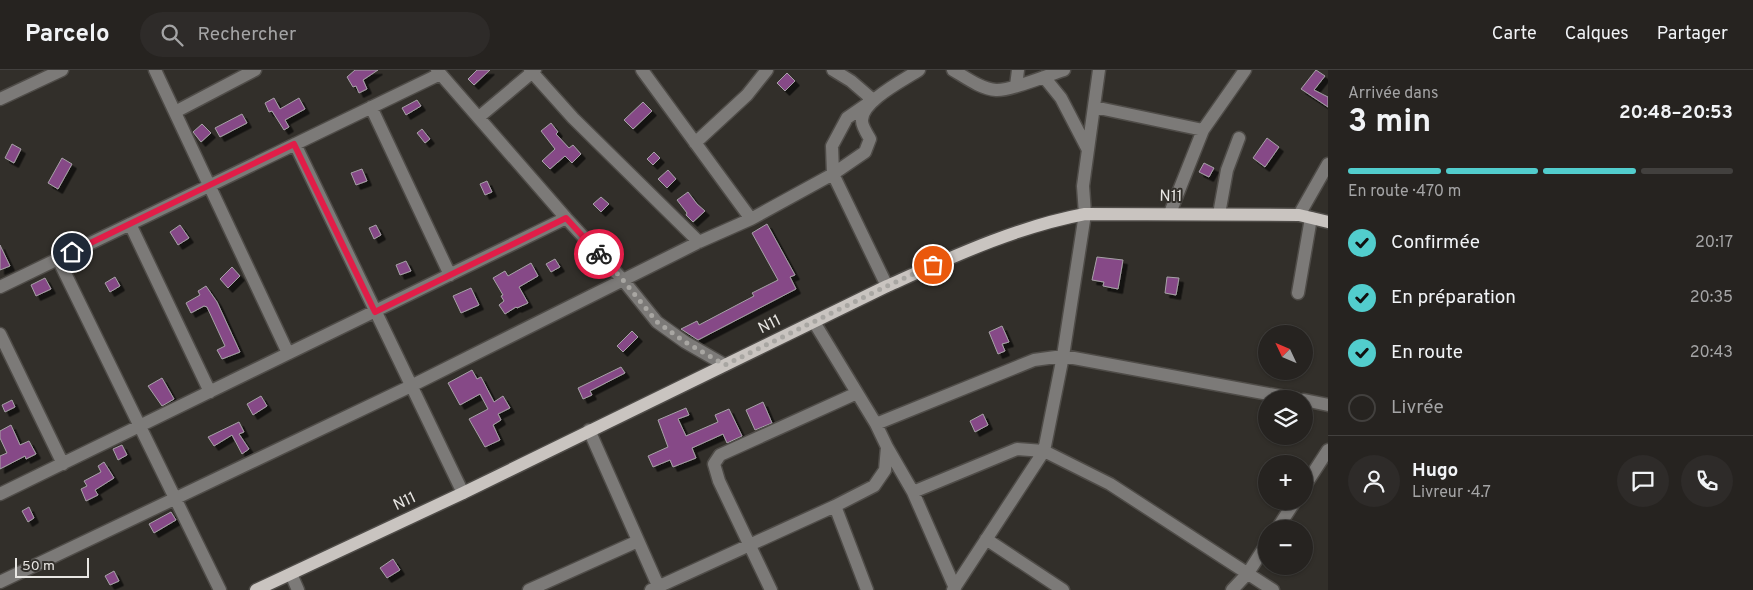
<!DOCTYPE html>
<html lang="fr">
<head>
<meta charset="utf-8">
<style>
	body { margin:0; font-family:Overpass,sans-serif; background:#2e2b29; color:#f1f3f6; height:100vh; display:flex; flex-direction:column; font-size:19px; white-space:nowrap }
	* { box-sizing:border-box; margin:0 }
	p { font-size:16px; color:#a4a4a5 }
	.icon { flex:none; width:28px; height:28px; fill:none; stroke:currentColor; stroke-width:2; stroke-linecap:round; stroke-linejoin:round }
	.map { position:relative; flex:1; overflow:hidden }
	.details { display:flex; flex-direction:column; background:#262320; width:425px }
	.details>* { flex:none }
	.needle { width:32px; rotate:314deg }
	.buttons { position:absolute; left:1258px; top:255px; display:grid; gap:10px }
	.buttons a { display:grid; place-items:center; width:55px; height:55px; border-radius:50%; background:#262320; box-shadow:0 1px 4px #0004,0 0 0 1px #42403e; font-size:25px }
	.scale { position:absolute; left:15px; bottom:12px; width:74px; box-sizing:border-box; padding-left:5px; border:2px solid #e8e6e3; border-top:0; font-size:14px; line-height:18px; white-space:nowrap; color:#e8e6e3; -webkit-text-stroke:4px #322f2a; paint-order:stroke }
	.pin { position:absolute; display:grid; place-items:center; width:42px; height:42px; color:#fff; margin:-21px; border:2px solid #fff; border-radius:50%; box-shadow:0 1px 5px #0007 }
	.courier { position:absolute; display:grid; place-items:center; width:50px; height:50px; margin:-25px; border:4px solid #e11d48; border-radius:50%; background:#fff; color:#222; box-shadow:0 1px 6px #0007 }
	.head em { font-style:normal; font-weight:700 }
	.head div { display:flex; flex-direction:column-reverse }
	.head { display:flex; align-items:center; justify-content:space-between; height:85px; padding:0 20px }
	h1 { font-size:32px; font-weight:700; line-height:38px }
	.bar { display:grid; grid-template-columns:repeat(4,1fr); gap:8px 5px; align-content:center; height:60px; padding:0 20px }
	.bar i { height:6px; border-radius:4px; background:#42403e }
	.bar .active { background:#52cdcd }
	.bar p { grid-column:span 4 }
	.line { display:flex; align-items:center; gap:12px; padding:0 20px; border-top:1px solid #42403e }
	.line div { flex:1 }
	.round { display:grid; place-items:center; flex:none; width:52px; height:52px; border-radius:26px; background:#2e2b29 }
	ol { padding:0 20px; list-style:none }
	li { display:flex; align-items:center; gap:15px; height:55px }
	li p { margin-inline-start:auto }
	li .icon { padding:5px; border-radius:50%; background:#52cdcd; color:#111; stroke-width:4 }
	li:last-child { color:#a4a4a5 }
	li i { width:28px; height:28px; border:2px solid #42403e; border-radius:50% }
	header { display:flex; align-items:center; gap:30px; box-sizing:border-box; height:70px; padding:0 25px; background:#262320; border-bottom:1px solid #42403e }
	header strong { font-size:24px }
	nav { display:flex; gap:28px; margin-inline-start:auto; font-size:18px }
	.search { width:350px; height:45px; background:#2e2b29; display:flex; align-items:center; gap:12px; box-sizing:border-box; padding:0 18px; border-radius:28px; color:#a4a4a5; font-size:19px }
	main { display:flex; flex:1; min-height:0 }
	.map>svg:first-child { display:block }
</style>
</head>
<body>
<header>
<strong>Parcelo</strong>
<div class="search"><svg class="icon" aria-label="search" viewBox="0 0 24 24"><circle cx="10" cy="10" r="6"/><path d="M15 15l6 6"/></svg>Rechercher</div>
<nav><a>Carte</a><a>Calques</a><a>Partager</a></nav>
</header>
<main>
<div class="map">
<svg width="1328" height="520" viewBox="0 0 1328 520">
	<defs>
		<filter id="shadow"><feDropShadow dx="4.5" dy="4.5" stdDeviation="0" flood-color="#0009"/></filter>
	</defs>
	<rect width="100%" height="100%" fill="#322f2a"/>
	<!-- building -->
	<path fill="#864a87" stroke="#a7a2a7" filter="url(#shadow)" d="M355 0H378L363 10 367 19 359 23 356 16 353 17 347 7Z
		M477 0H490L474 15 468 9Z
		M1316 0 1325 6 1314 20 1328 27V37L1301 19Z
		M787 3 795 11 785 21 777 13Z
		M274 28 280 39 299 28 305 39 285 50 289 57 284 60 272 41 269 42 265 33Z
		M417 30 421 36 406 45 402 38Z
		M643 32 652 41 633 59 624 50Z
		M242 44 247 53 220 67 215 58Z
		M551 53 558 62 556 64 569 78 573 75 581 84 572 93 565 86 550 99 542 91 555 79 541 61Z
		M202 54 211 63 201 72 193 62Z
		M422 59 430 69 425 73 417 63Z
		M1267 68 1279 77 1265 97 1253 88Z
		M12 74 21 79 14 93 5 88Z
		M654 82 660 88 653 95 647 89Z
		M62 88 72 94 58 119 48 113Z
		M1204 93 1214 98 1209 107 1199 102Z
		M362 99 367 111 356 115 351 103Z
		M668 100 676 109 667 118 658 109Z
		M487 111 492 122 485 125 480 114Z
		M688 122 697 134 705 141 693 152 686 145 687 143 677 130Z
		M601 127 609 134 601 142 593 134Z
		M767 154 795 205 790 207 796 219 698 270 681 259 697 251 699 255 754 226 752 223 778 210 752 163Z
		M180 155 189 168 178 175 170 162Z
		M376 155 381 165 374 169 369 158Z
		M0 175 10 196 0 200Z
		M1097 187 1123 190 1118 219 1103 216 1104 212 1092 210Z
		M555 189 560 197 551 202 546 194Z
		M406 191 411 201 400 205 396 195Z
		M531 193 538 206 519 217 528 233 517 238 516 237 505 244 499 235 504 231 501 226 503 225 493 208 505 201 508 206Z
		M232 197 240 206 228 218 220 209Z
		M115 207 120 216 110 222 105 213Z
		M1167 207 1179 208 1176 225 1165 223Z
		M45 208 51 219 36 226 31 215Z
		M206 216 217 232 240 282 222 289 217 280 225 276 207 237 204 236 191 243 186 233 200 225 198 221Z
		M471 218 479 235 461 243 453 226Z
		M1002 256 1009 272 1002 274 1005 281 998 284 989 262Z
		M632 261 638 267 623 282 617 276Z
		M621 297 625 303 590 321 592 325 583 329 578 318Z
		M472 300 477 309 481 307 494 332 503 326 510 338 498 344 501 350 493 355 500 370 485 377 469 349 488 339 480 324 460 335 448 313Z
		M162 308 174 329 162 336 148 316Z
		M261 326 267 336 253 345 247 334Z
		M12 330 15 337 5 342 2 335Z
		M763 332 772 353 755 360 746 340Z
		M686 338 689 345 678 349 686 366 718 352 715 345 729 339 742 366 727 373 723 364 692 378 696 388 673 397 670 390 653 397 648 386 668 377 658 350Z
		M983 344 988 355 975 362 970 351Z
		M239 352 244 362 239 364 249 379 242 384 232 365 214 376 208 367Z
		M11 355 20 375 29 371 36 384 26 389 25 386 0 399V386L7 383 0 368V361Z
		M122 375 127 385 118 390 113 379Z
		M104 392 114 408 95 420 98 425 86 431 81 419 87 416 84 411 101 402 98 396Z
		M29 437 34 448 28 452 22 441Z
		M171 442 176 450 154 463 149 454Z
		M393 489 400 500 387 508 380 498Z
		M114 501 119 511 110 515 105 506Z"/>
	<g fill="none" stroke-linecap="round" stroke-linejoin="round">
		<defs>
			<path id="minor" d="M155 0 288 283
				M437 0 566 148 623 210 657 252 685 272 725 295
				M530 0 573 48 699 172
				M642 0 751 149
				M833 0 851 11 873 30 847 48 832 76 833 104 887 216
				M953 0C965 7 981 19 996 20 1010 21 1048 5 1064 0
				M1044 7 1061 28 1088 80
				M1016 16 1018 0
				M0 29 62 0
				M371 37 450 205
				M1094 37 1203 60
				M175 42 255 0
				M479 47 535 0
				M695 73 747 25 767 0
				M295 74 463 423
				M1170 143 1203 60 1245 0
				M1219 144 1227 100 1239 68
				M1299 145 1328 94
				M130 154 210 322
				M58 189 220 520
				M0 217 440 4
				M1298 223 1311 148
				M0 264 63 394
				M1304 330 1328 335
				M876 354 1034 290 1063 286 1296 329
				M589 360 660 520
				M887 377 913 422 955 518
				M1304 417 1328 380
				M913 422 1017 379 1044 381 1110 414 1273 520
				M0 424 566 148
				M835 436 867 520
				M1277 459 1295 431
				M986 469 1063 520
				M291 504 298 520
				M0 512 411 316 699 172 751 149 833 104 865 82 870 69C867 64 862 56 862 51 861 31 904 10 919 0
				M529 520 638 471
				M651 520 835 436 874 416 885 400 887 377 876 354 814 252
				M771 520 719 411 714 394 720 385 857 323
				M953 520 1044 381 1063 286 1085 144 1083 116 1099 0
				M1232 520 1248 503 1266 475"/>
			<path id="major" d="M256 520 463 423 887 216C952 187 1016 157 1085 144L1299 145 1328 152"/>
		</defs>
		<!-- minor casing -->
		<use href="#minor" stroke="#4f4c48" stroke-width="15"/>
		<!-- major casing -->
		<use href="#major" stroke="#4f4c48" stroke-width="15"/>
		<!-- minor -->
		<use href="#minor" stroke="#7c7a78" stroke-width="12"/>
		<!-- major -->
		<use href="#major" stroke="#c9c4c0" stroke-width="12"/>
	</g>
	<g fill="none" stroke-linecap="round" stroke-linejoin="round">
		<!-- done -->
		<path stroke="#a8a6a2" stroke-width="5" stroke-dasharray="0 9" d="M599 184 623 210 657 252 685 272 725 295 887 216 933 195"/>
		<!-- route -->
		<path stroke="#e11d48" stroke-width="6" d="M72 182 294 74 375 242 566 148 599 184"/>
	</g>
	<g text-anchor="middle" dominant-baseline="central" stroke-width="4" stroke-linejoin="round" paint-order="stroke">
		<!-- street labels -->
		<g font-size="16" fill="#e8e6e3" stroke="#322f2a">
			<text transform="translate(1171 127) rotate(1)">N11</text>
			<text transform="translate(770 255) rotate(-26)">N11</text>
			<text transform="translate(405 432) rotate(-25)">N11</text>
		</g>
	</g>
</svg>
<div class="buttons">
<a><svg class="needle" viewBox="-14 -14 28 28"><path d="M0-13l5 13h-10z" fill="#e53935"/><path d="M0 13l5-13h-10z" fill="#a4a4a5"/></svg></a>
<a><svg class="icon" aria-label="layers" viewBox="0 0 24 24"><path d="M12 4l9 5-9 5-9-5zM3 14l9 5 9-5"/></svg></a>
<a>+</a>
<a>−</a>
</div>
<div class="scale">50 m</div>
<div class="pin" style="left:933px;top:195px;background:#ea580c"><svg class="icon" aria-label="bag" viewBox="0 0 24 24"><path d="M5 8h14l-1 12H6zM9 8a3 3 0 0 1 6 0"/></svg></div>
<div class="pin" style="left:72px;top:182px;background:#1f2937"><svg class="icon" aria-label="home" viewBox="0 0 24 24"><path d="M3 11l9-7 9 7M6 9v11h12V9"/></svg></div>
<div class="courier" style="left:599px;top:184px"><svg class="icon" aria-label="bike" viewBox="0 0 24 24"><circle cx="6" cy="16" r="4"/><circle cx="18" cy="16" r="4"/><path d="M6 16l4-8h5l3 8M10 8l3 8H6M13 5h3"/></svg></div>
</div>
<section class="details">
<div class="head"><div><h1>3 min</h1><p>Arrivée dans</p></div><em>20:48–20:53</em></div>
<div class="bar"><i class="active"></i><i class="active"></i><i class="active"></i><i></i><p>En route · 470 m</p></div>
<ol>
<li><svg class="icon" aria-label="check" viewBox="0 0 24 24"><path d="M5 12l5 5 9-10"/></svg>Confirmée<p>20:17</p></li>
<li><svg class="icon" aria-label="check" viewBox="0 0 24 24"><path d="M5 12l5 5 9-10"/></svg>En préparation<p>20:35</p></li>
<li><svg class="icon" aria-label="check" viewBox="0 0 24 24"><path d="M5 12l5 5 9-10"/></svg>En route<p>20:43</p></li>
<li><i></i>Livrée</li>
</ol>
<div class="line" style="height:90px"><a class="round"><svg class="icon" aria-label="person" viewBox="0 0 24 24"><circle cx="12" cy="8" r="4"/><path d="M4 21q1-7 8-7t8 7"/></svg></a><div><b>Hugo</b><p>Livreur · 4.7</p></div><a class="round"><svg class="icon" aria-label="chat" viewBox="0 0 24 24"><path d="M4 5h16v11H9l-5 4z"/></svg></a><a class="round"><svg class="icon" aria-label="phone" viewBox="0 0 24 24"><path d="M5 4h4l2 5-3 2q2 4 5 5l2-3 5 2v4C11 20 4 13 5 4z"/></svg></a></div>
</section>
</main>
</body>
</html>
